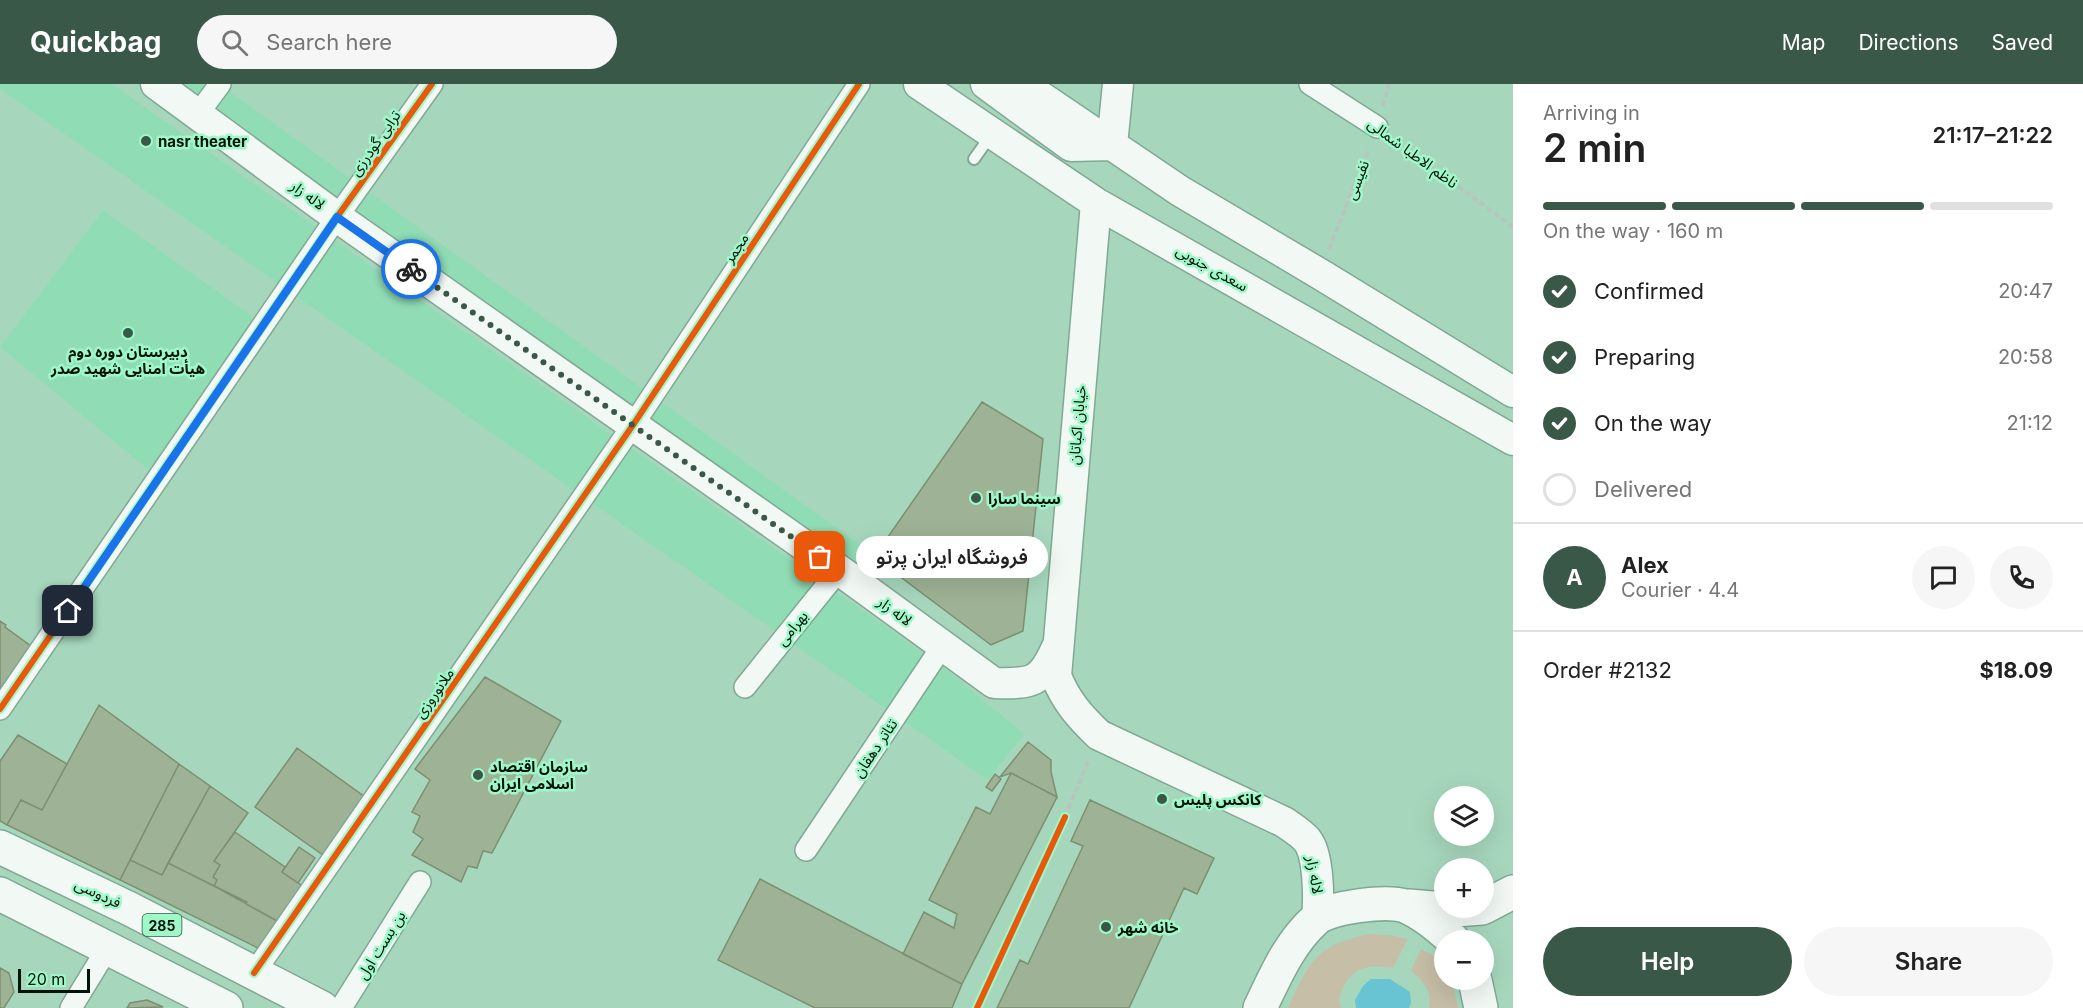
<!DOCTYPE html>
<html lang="en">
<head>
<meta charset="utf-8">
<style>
	body { margin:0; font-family:Inter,"Noto Sans Arabic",sans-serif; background:#f6f6f6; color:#222; height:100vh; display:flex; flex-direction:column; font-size:22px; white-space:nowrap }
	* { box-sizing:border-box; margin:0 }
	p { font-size:20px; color:#767676 }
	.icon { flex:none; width:33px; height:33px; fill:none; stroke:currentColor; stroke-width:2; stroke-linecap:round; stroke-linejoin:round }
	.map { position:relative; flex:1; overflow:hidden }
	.sheet { display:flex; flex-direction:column; background:#fff; width:570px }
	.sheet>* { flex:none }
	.buttons { position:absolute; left:1434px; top:702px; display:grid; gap:12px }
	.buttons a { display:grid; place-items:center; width:60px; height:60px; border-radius:50%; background:#fff; box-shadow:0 6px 24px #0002; font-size:30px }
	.scale { position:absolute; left:18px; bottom:15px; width:72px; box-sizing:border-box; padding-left:6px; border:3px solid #001307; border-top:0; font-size:16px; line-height:21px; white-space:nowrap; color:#001307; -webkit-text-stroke:4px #9ff8c9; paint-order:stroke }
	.pin { position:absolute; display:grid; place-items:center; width:51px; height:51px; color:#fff; margin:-26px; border-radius:12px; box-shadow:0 3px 9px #0006 }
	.courier { position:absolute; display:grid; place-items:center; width:60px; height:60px; margin:-30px; border:4px solid #1a73e8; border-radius:50%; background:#fff; color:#222; box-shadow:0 2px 8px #0007 }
	.bubble { position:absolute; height:42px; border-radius:21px; background:#fff; box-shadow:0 6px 24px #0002; font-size:20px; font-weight:600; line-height:42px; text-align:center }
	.head em { font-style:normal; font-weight:600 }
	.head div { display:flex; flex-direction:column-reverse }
	.head { display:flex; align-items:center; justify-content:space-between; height:102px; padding:0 30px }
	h1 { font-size:39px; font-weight:600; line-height:45px }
	.bar { display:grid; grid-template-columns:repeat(4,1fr); gap:9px 6px; align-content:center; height:72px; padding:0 30px }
	.bar i { height:8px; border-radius:4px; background:#e0e0e0 }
	.bar .active { background:#3a5847 }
	.bar p { grid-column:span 4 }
	.line { display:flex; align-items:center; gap:15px; padding:0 30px; border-top:2px solid #e0e0e0 }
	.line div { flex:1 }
	.round { display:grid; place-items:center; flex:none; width:63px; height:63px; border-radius:32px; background:#f6f6f6 }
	ol { padding:0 30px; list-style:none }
	li { display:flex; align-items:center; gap:18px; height:66px }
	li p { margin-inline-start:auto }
	li .icon { padding:6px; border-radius:50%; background:#3a5847; color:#fff; stroke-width:4 }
	li:last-child { color:#767676 }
	li i { width:33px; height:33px; border:3px solid #e0e0e0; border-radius:50% }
	.cta { display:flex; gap:12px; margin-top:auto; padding:12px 30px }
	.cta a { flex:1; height:69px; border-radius:36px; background:#3a5847; color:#fff; font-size:24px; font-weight:600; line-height:69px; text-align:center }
	.cta a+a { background:#f6f6f6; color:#222 }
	header { display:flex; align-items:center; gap:36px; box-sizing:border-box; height:84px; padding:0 30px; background:#3a5847; color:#fff }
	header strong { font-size:28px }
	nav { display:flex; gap:33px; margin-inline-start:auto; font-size:21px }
	.search { width:420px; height:54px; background:#f6f6f6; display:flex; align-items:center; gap:15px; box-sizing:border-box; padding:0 21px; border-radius:33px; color:#767676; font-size:22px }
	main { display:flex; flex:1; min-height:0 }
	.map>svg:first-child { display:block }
</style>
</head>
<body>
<header>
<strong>Quickbag</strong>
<div class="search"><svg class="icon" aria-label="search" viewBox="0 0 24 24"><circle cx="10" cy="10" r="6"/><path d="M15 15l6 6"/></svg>Search here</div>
<nav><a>Map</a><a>Directions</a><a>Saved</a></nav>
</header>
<main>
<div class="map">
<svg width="1513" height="924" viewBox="0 0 1513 924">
	<rect width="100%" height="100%" fill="#a6d7bd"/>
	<!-- built -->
	<path fill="#90dcb5" d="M0 0H112L943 583 1024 650 988 696 0 5Z
		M175 0H219L870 468 857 487Z
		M103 126 256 235 150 387 0 263Z"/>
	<!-- green -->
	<path fill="#c6bea7" d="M1369 850 1389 851 1408 855 1393 884C1372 881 1354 881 1344 902 1340 910 1338 915 1341 924H1288C1310 877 1316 861 1369 850Z
		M1421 865 1435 873 1444 882V896H1452L1458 924H1429C1432 906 1424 898 1411 887Z"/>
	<!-- water -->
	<path fill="#68c4d2" d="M1371 895H1390L1410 908 1411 919 1409 924H1356L1355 916 1363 902Z"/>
	<!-- building -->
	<path fill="#9eb295" stroke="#7c8f70" stroke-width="1.5" d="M982 318 1043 355 1023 547 991 561 874 473Z
		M0 537 6 541 5 543 35 565 0 614Z
		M485 593 561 637 492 769 483 767 477 784 468 782 461 798 412 771 423 755 413 748 420 732 412 728 430 696 415 685Z
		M99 621 179 680 120 796 7 741 21 716 42 726Z
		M18 651 67 680 42 726 21 716 7 741 0 737V677Z
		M1028 658 1051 676V688L1057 713 1011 689 1000 693Z
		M297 664 372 718 330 776 255 723Z
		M179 680 210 702 162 791 130 776Z
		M1011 689 1057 713 962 900 903 870 924 828 954 844 957 830 929 816 976 723 990 730Z
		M995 690 1001 695 992 707 986 703Z
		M210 702 248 729 214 777 220 781 213 793 217 796 214 802 168 779Z
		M1090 716 1214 774 1197 810 1184 804 1129 924H997L1020 876 1028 880 1083 762 1071 757Z
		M235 748 285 783 282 788 304 803 279 838 214 802 217 796 213 793 220 781 214 777Z
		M299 763 315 774 298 799 282 788Z
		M130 776 162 791 168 779 247 818 246 820 279 838 260 865 120 796Z
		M760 795 962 900 952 924H815L718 876Z
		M0 884 9 889 14 908 4 924H0Z
		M147 916 163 923 127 924 130 919Z"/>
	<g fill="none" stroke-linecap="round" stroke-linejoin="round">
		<defs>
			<path id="service" d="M974 75 991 51"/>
			<path id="minor" d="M1310 0 1377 43
				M198 30 220 0
				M745 603 839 486
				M0 625 337 133 432 0
				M806 766 943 561
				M254 889 633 341 859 0
				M71 924 107 865
				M341 924 420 798"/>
			<path id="secondary" d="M156 0 337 133 839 486 994 599C1033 600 1041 599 1057 563
				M919 0 1096 119 1513 356
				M986 0 1071 62 1112 61
				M1022 0 1180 107 1320 190 1513 308
				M1112 61 1118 0
				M1096 119 1056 592C1066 617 1079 632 1099 651L1284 738C1291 743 1301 749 1307 756 1319 771 1319 815 1317 834"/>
			<path id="primary" d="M0 763 130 825 322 924
				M0 810 226 924
				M1409 822 1455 826 1482 824
				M1484 823 1513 808
				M1475 896 1481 924
				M1260 924C1275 893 1289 859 1316 835 1330 823 1386 816 1405 822 1422 829 1440 844 1453 856"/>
		</defs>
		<!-- service casing -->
		<use href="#service" stroke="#81a894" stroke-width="14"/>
		<!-- minor casing -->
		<use href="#minor" stroke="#81a894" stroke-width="24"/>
		<!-- secondary casing -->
		<use href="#secondary" stroke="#81a894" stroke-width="33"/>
		<!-- primary casing -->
		<use href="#primary" stroke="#81a894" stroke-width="36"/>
		<!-- path -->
		<path stroke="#b8c5be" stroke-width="4" stroke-dasharray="6 3" stroke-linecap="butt" d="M1383 22 1389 0
			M1393 54 1513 143
			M1329 165 1369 64
			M1065 733 1089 675"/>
		<!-- service -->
		<use href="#service" stroke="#f2f9f5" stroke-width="10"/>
		<!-- minor -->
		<use href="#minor" stroke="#f2f9f5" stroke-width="21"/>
		<!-- secondary -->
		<use href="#secondary" stroke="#f2f9f5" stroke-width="30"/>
		<!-- primary -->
		<use href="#primary" stroke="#f2f9f5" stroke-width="33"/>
		<defs>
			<path id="cycleway" d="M0 625 337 133 432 0
				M254 889 633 341 859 0
				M977 924 1065 733"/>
		</defs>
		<!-- cycleway casing -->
		<use href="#cycleway" stroke="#9ff8c9" stroke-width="10"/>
		<!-- cycleway -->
		<use href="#cycleway" stroke="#e8590c" stroke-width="6"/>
	</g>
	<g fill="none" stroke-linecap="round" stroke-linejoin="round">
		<!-- done -->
		<path stroke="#3a5847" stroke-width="6" stroke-dasharray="0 10.8" d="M411 185 820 473"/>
		<!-- route -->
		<path stroke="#1a73e8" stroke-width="8" d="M68 527 337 133 411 185"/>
	</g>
	<!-- markers -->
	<g fill="#3a5847" stroke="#9ff8c9" stroke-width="2">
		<circle cx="146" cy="57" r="6"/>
		<circle cx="128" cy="249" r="6"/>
		<circle cx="976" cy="414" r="6"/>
		<circle cx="478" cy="691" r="6"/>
		<circle cx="1162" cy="715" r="6"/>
		<circle cx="1106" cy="843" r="6"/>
	</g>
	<g text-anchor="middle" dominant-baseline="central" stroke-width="5" stroke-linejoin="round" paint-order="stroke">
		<!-- shield labels -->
		<rect fill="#9ff8c9" stroke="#305841" stroke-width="1.5" x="142.5" y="830" width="39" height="22" rx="4.5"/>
		<g font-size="14" font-weight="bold" fill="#001307">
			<text x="162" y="841">285</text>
		</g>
		<!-- poi labels -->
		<g font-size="15" font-weight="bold" fill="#001307" stroke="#9ff8c9" text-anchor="start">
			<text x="158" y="57">nasr theater</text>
			<text x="128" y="267" text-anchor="middle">دبیرستان دوره دوم<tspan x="128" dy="17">هیأت امنایی شهید صدر</tspan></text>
			<text x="988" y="414">سینما سارا</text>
			<text x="490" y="682">سازمان اقتصاد<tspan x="490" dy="17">اسلامی ایران</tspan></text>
			<text x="1174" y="715">کانکس پلیس</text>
			<text x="1118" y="843">خانه شهر</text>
		</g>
		<!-- street labels -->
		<g font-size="15" fill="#001307" stroke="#9ff8c9">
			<text transform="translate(375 59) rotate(-55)">ترابی گودرزی</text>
			<text transform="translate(1413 69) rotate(36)">ناظم الاطبا شمالی</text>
			<text transform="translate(1357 96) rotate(-69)">نفیسی</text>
			<text transform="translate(308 111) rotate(36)">لاله زار</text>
			<text transform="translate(736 164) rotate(-56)">مجمر</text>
			<text transform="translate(1212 184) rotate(29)">سعدی جنوبی</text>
			<text transform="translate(1077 341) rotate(-85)">خیابان اکباتان</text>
			<text transform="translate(895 527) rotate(36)">لاله زار</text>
			<text transform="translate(792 544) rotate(-51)">بهرامی</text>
			<text transform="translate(434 609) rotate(-55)">ملانوروزی</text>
			<text transform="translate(875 664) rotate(-56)">تئاتر دهقان</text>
			<text transform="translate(1315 791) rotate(80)">لاله زار</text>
			<text transform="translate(98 809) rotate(25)">فردوسی</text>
			<text transform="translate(381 861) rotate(-58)">بن بست اول</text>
		</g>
	</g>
</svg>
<div class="buttons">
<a><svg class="icon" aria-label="layers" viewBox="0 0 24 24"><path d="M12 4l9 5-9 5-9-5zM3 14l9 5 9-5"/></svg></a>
<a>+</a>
<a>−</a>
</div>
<div class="scale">20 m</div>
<div class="pin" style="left:820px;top:473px;background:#ea580c"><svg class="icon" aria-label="bag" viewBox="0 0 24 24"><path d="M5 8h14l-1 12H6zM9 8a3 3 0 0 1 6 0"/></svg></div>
<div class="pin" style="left:68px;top:527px;background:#1f2937"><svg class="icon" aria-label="home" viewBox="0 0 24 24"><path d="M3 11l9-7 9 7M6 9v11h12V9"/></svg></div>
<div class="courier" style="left:411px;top:185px"><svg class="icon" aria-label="bike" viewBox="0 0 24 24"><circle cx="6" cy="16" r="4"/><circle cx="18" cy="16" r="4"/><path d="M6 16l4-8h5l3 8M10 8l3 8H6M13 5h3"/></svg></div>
<div class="bubble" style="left:856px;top:452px;width:192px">فروشگاه ایران پرتو</div>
</div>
<section class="sheet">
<div class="head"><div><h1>2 min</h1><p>Arriving in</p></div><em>21:17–21:22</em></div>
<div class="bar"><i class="active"></i><i class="active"></i><i class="active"></i><i></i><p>On the way · 160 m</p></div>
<ol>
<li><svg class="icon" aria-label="check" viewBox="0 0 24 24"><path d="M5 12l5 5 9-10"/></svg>Confirmed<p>20:47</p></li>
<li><svg class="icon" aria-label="check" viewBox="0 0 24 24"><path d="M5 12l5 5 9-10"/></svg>Preparing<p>20:58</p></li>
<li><svg class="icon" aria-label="check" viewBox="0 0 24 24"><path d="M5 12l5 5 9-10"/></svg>On the way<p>21:12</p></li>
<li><i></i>Delivered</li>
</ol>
<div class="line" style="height:108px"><b class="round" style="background:#3a5847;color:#fff">A</b><div><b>Alex</b><p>Courier · 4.4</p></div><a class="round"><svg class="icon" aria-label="chat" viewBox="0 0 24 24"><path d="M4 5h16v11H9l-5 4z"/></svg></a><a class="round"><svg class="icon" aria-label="phone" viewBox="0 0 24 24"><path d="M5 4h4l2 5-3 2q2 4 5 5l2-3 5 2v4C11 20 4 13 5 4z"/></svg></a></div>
<div class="line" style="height:78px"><div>Order #2132</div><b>$18.09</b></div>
<div class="cta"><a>Help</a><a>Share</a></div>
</section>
</main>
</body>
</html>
